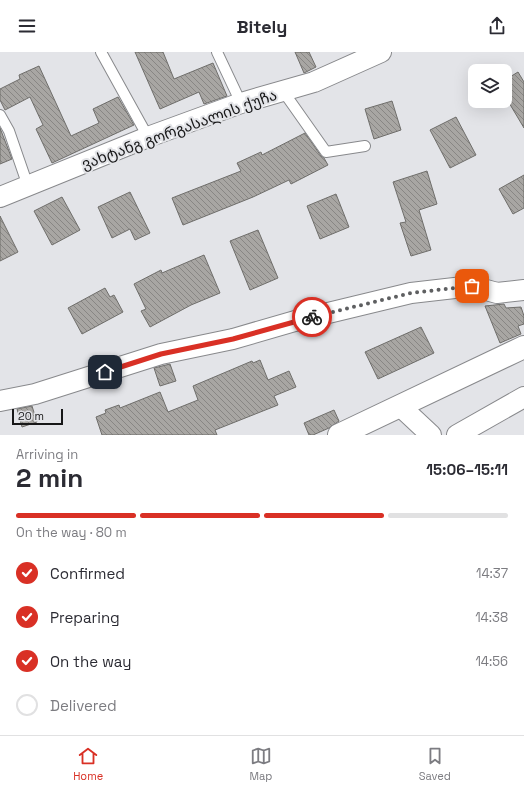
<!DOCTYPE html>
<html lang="en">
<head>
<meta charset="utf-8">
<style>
	body { margin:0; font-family:"Space Grotesk","Noto Sans Georgian",sans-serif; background:#f2f2f3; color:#2b2b33; height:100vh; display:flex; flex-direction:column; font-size:15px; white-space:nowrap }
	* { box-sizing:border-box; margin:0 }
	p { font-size:13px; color:#7c7c81 }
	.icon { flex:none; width:22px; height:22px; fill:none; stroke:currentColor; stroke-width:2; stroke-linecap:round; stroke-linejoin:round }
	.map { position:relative; height:383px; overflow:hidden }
	.panel { display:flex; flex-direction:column; background:#fff; flex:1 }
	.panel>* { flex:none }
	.tools { position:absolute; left:468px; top:12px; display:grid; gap:8px }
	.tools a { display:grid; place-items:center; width:44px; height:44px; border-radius:8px; background:#fff; box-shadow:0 4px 16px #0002; font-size:20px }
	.scale { position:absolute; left:12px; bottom:10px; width:51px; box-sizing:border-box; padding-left:4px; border:2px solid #171718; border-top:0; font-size:11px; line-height:14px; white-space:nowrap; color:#171718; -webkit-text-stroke:3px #e3e4e8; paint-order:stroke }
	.pin { position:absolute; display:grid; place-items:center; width:34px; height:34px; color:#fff; margin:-17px; border-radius:8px; box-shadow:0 2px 6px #0006 }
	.courier { position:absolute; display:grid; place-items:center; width:40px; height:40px; margin:-20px; border:3px solid #d93025; border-radius:50%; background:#fff; color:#222; box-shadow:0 1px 5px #0007 }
	.overview em { font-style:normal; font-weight:600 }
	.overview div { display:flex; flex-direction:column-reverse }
	.overview { display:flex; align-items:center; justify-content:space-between; height:68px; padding:0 16px }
	h1 { font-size:26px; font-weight:600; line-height:30px }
	.bar { display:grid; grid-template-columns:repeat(4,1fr); gap:6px 4px; align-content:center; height:48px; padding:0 16px }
	.bar i { height:5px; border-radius:3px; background:#e1e1e2 }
	.bar .current { background:#d93025 }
	.bar p { grid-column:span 4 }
	ol { padding:0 16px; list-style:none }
	li { display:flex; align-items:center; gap:12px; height:44px }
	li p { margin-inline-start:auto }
	li .icon { padding:4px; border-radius:50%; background:#d93025; color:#fff; stroke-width:4 }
	li:last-child { color:#7c7c81 }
	li i { width:22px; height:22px; border:2px solid #e1e1e2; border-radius:50% }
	header { display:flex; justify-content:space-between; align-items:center; height:52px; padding:0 16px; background:#fff; font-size:18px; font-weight:600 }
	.dock { display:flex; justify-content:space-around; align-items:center; height:56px; border-top:1px solid #e1e1e2; background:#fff; font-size:11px; color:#7c7c81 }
	.dock a { display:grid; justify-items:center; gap:2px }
	.dock .current { color:#d93025 }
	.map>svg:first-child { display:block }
</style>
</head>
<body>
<header><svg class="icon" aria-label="menu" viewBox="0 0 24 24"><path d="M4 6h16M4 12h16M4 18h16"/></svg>Bitely<svg class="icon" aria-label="share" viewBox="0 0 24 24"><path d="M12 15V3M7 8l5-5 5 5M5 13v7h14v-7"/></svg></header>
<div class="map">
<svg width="524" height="383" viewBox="0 0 524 383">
	<defs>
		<pattern id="building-back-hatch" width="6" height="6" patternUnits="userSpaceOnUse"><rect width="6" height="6" fill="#a8a6a3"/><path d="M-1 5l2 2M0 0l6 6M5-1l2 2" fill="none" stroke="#888684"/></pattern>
	</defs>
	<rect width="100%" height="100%" fill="#e3e4e8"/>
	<!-- building -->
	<path fill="url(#building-back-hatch)" stroke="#6f6e6b" d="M135 0H163L174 27 213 11 227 44 204 52 199 40 160 57Z
		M295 0H309L316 15 304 21Z
		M39 14 71 84 99 71 93 57 118 45 134 73 52 111 36 77 43 73 30 45 5 58 0 48V37L20 27 19 23Z
		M518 20 524 30V76L505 44V28Z
		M392 49 401 78 374 87 365 57Z
		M456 65 476 103 450 116 430 78Z
		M0 76 12 107 0 112Z
		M305 81 321 104 324 106 328 113 291 132 289 128 253 145 183 173 172 146 241 119 237 111 261 100 262 103Z
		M427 119 437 152 419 158 431 198 411 204 400 171 406 170 393 130Z
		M524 123V156L513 162 499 137Z
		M130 140 150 181 135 188 130 177 112 186 98 155Z
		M336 142 349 175 320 187 307 154Z
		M62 145 80 178 52 193 34 159Z
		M0 164 18 200 0 209Z
		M258 178 278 226 250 238 230 189Z
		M204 203 220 241 191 253 150 275 141 259 146 257 134 232 161 218 162 221Z
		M105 236 110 245 114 243 123 260 82 282 68 256Z
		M504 252 506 256 521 255 524 264V272L518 274 521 282 500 291 485 254Z
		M421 275 434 301 378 327 365 300Z
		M260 308 268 328 289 319 296 335 274 344 278 353 215 378 217 383H102L96 365 106 361 105 358 119 353 120 356 160 340 168 360 198 348 193 334 252 309 253 311Z
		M170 312 176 329 160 334 154 316Z
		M32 354 37 370 22 375 17 357Z
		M334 358 339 369 329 376 313 383H309L304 371Z"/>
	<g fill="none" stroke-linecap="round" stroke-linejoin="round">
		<defs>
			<path id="service" d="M101 0 148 85
				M217 0 241 51
				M283 39 326 100 365 94
				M0 63 9 79 28 134"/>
			<path id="minor" d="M0 145 148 85 241 51 314 30 381 0
				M0 349 35 342 161 302 233 287 295 269 411 241 472 234 497 241 524 238
				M400 354 431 383
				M457 383 524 345"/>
			<path id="tertiary" d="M339 383 524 295"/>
		</defs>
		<!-- service casing -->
		<use href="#service" stroke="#88898c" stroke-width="12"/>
		<!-- minor casing -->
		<use href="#minor" stroke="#88898c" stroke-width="22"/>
		<!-- tertiary casing -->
		<use href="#tertiary" stroke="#88898c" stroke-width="24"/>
		<!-- service -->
		<use href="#service" stroke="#fff" stroke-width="10"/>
		<!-- minor -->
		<use href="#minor" stroke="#fff" stroke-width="20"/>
		<!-- tertiary -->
		<use href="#tertiary" stroke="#fff" stroke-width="22"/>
	</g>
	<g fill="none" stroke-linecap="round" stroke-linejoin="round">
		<!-- done -->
		<path stroke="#5e5f61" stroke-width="4" stroke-dasharray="0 7.2" d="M312 265 411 241 472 234"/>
		<!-- route -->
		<path stroke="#d93025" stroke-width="5" d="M105 320 161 302 233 287 312 265"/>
	</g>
	<g text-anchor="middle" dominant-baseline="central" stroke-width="4" stroke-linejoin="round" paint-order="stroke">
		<!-- street labels -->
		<g font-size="15" fill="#171718" stroke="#e3e4e8">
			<text transform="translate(179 77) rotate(-20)">ვახტანგ გორგასალის ქუჩა</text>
		</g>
	</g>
</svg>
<div class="tools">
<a><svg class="icon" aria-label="layers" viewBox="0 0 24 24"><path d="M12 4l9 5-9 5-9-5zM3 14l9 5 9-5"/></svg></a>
</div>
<div class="scale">20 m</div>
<div class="pin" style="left:472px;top:234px;background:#ea580c"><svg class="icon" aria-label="bag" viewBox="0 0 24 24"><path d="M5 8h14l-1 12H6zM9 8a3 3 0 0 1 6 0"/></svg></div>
<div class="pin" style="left:105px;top:320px;background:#1f2937"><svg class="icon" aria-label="home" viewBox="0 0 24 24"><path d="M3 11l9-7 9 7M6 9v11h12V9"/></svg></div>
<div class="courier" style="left:312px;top:265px"><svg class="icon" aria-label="bike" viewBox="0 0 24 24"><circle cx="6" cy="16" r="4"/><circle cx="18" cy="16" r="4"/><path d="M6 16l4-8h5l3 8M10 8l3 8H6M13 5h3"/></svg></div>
</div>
<section class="panel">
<div class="overview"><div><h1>2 min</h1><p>Arriving in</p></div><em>15:06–15:11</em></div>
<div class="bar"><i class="current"></i><i class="current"></i><i class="current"></i><i></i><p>On the way · 80 m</p></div>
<ol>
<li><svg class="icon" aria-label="check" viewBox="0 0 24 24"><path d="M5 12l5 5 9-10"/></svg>Confirmed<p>14:37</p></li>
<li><svg class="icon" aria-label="check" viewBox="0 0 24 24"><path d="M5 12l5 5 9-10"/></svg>Preparing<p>14:38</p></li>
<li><svg class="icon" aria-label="check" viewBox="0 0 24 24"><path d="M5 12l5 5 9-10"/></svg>On the way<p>14:56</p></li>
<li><i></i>Delivered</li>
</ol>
</section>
<nav class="dock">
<a class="current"><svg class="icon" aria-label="home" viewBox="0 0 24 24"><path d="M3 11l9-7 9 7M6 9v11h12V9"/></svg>Home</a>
<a><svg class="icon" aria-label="map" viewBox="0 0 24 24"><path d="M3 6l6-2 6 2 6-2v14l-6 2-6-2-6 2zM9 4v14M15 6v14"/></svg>Map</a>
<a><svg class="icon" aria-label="saved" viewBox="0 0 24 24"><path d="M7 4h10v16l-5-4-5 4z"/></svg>Saved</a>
</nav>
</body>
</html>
